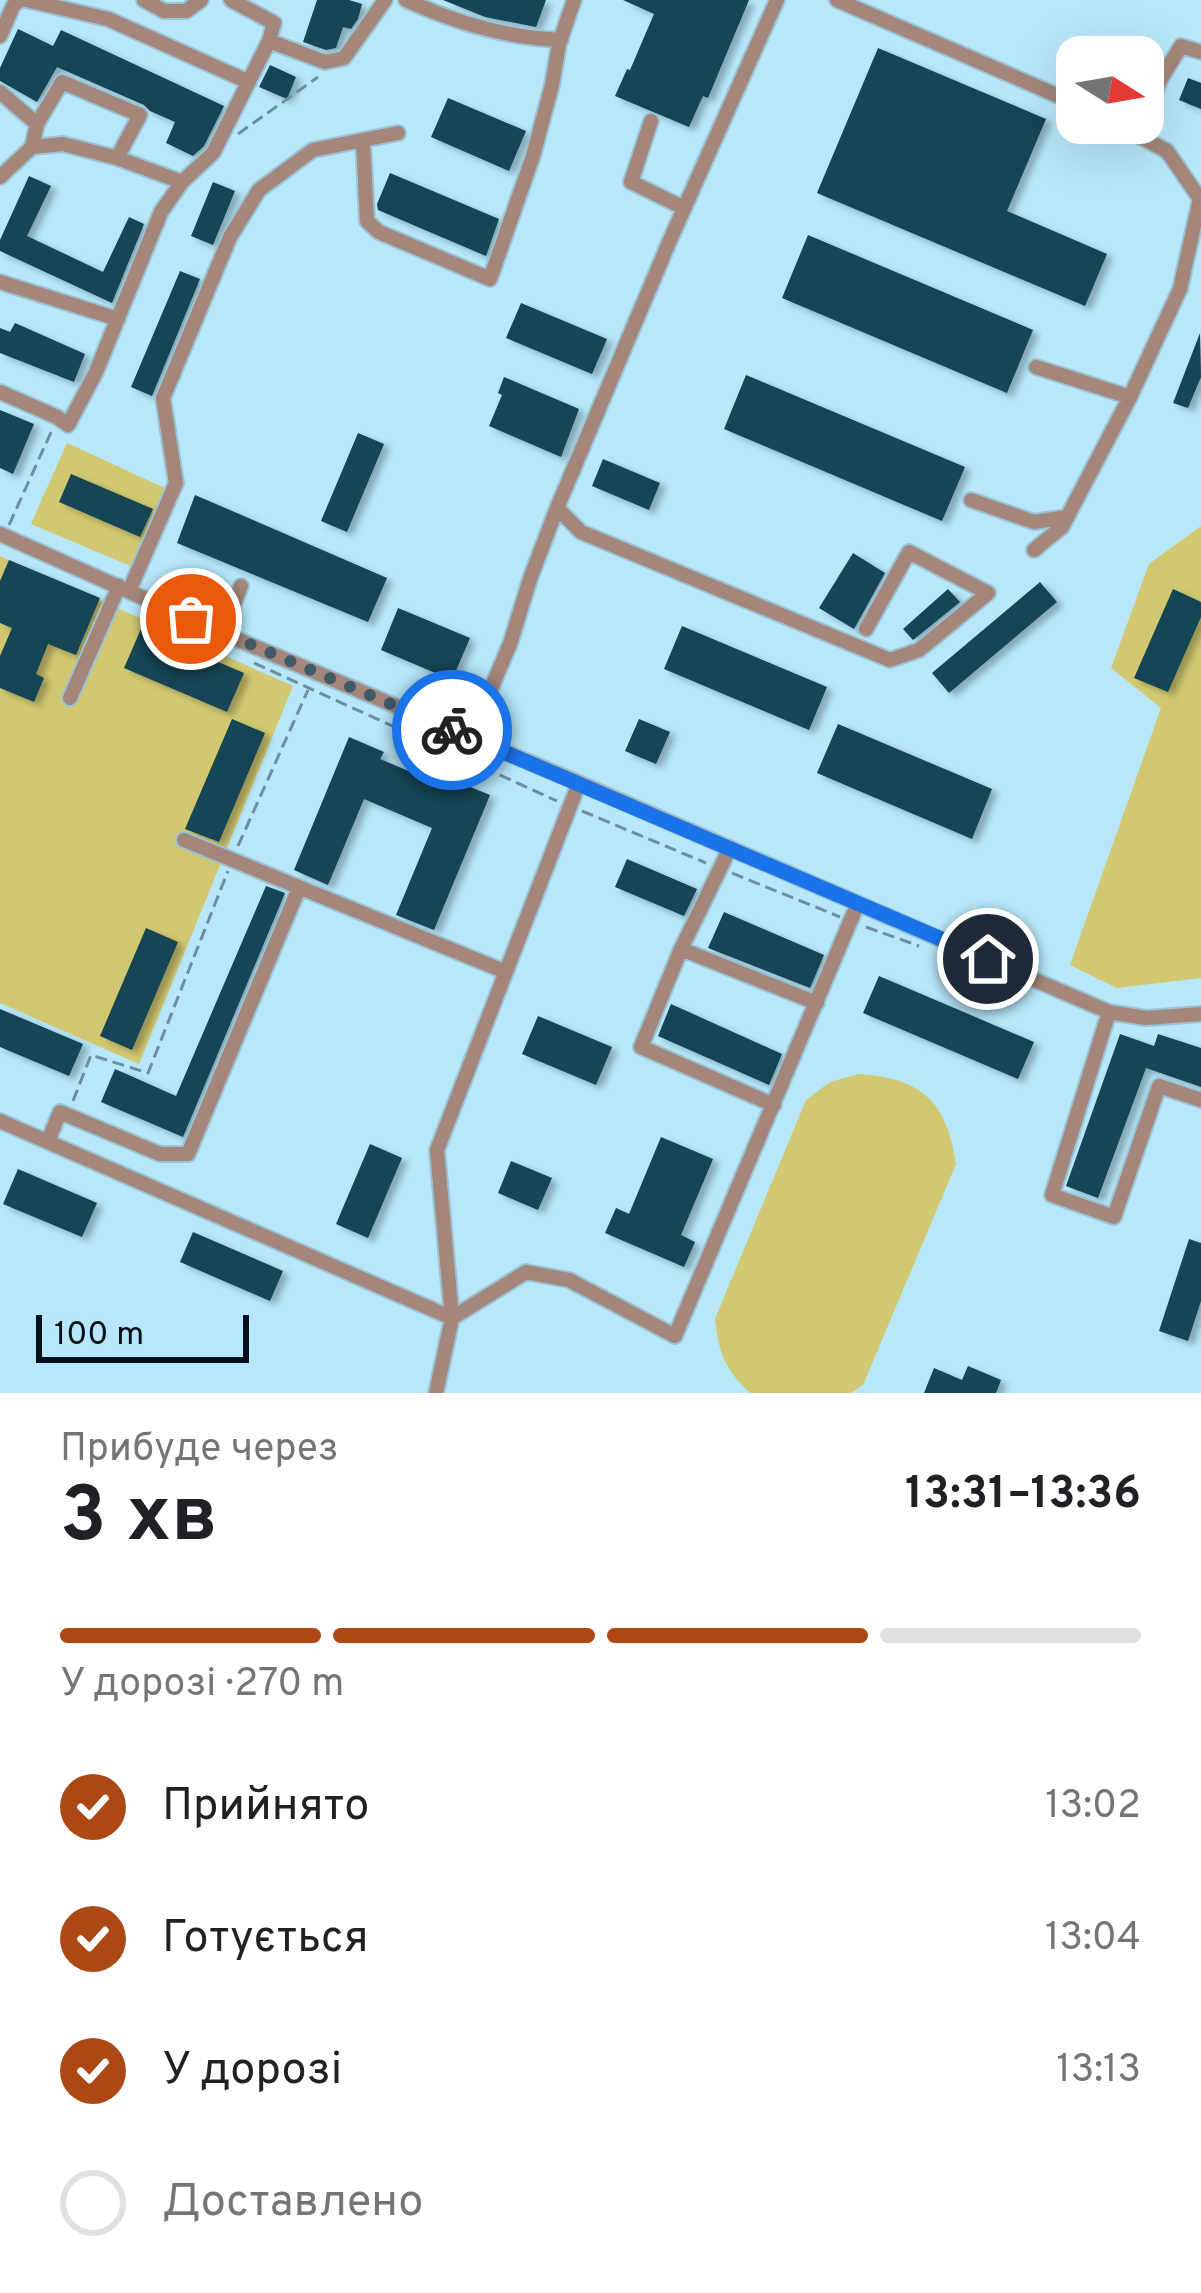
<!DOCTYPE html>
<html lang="uk">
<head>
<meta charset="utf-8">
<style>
	body { margin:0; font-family:Overpass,sans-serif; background:#f2f2f2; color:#202124; height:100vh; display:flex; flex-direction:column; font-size:45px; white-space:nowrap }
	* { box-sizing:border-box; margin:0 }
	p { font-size:39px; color:#757577 }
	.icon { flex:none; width:66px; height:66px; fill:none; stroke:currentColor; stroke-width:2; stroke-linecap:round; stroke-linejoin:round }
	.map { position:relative; height:1393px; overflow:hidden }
	.panel { display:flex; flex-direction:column; background:#fff; flex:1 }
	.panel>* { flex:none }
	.needle { width:78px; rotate:101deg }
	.buttons { position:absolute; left:1056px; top:36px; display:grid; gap:24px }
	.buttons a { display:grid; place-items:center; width:108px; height:108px; border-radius:24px; background:#fff; box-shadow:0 12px 48px #0002; font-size:60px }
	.scale { position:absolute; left:36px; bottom:30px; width:213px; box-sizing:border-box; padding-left:12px; border:6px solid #000f18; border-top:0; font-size:33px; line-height:42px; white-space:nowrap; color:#000f18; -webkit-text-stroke:9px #b7e7f9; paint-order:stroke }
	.pin { position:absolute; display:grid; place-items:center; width:102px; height:102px; color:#fff; margin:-51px; border:6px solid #fff; border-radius:50%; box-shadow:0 3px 12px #0007 }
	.courier { position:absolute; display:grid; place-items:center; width:120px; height:120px; margin:-60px; border:9px solid #1a73e8; border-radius:50%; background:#fff; color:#222; box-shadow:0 3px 15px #0007 }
	.head em { font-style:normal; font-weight:700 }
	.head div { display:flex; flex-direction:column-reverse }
	.head { display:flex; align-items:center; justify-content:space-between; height:204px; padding:0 60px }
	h1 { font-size:78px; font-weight:700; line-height:90px }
	.bar { display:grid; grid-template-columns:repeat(4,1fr); gap:18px 12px; align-content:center; height:144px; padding:0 60px }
	.bar i { height:15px; border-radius:9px; background:#e0e0e0 }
	.bar .on { background:#ab4813 }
	.bar p { grid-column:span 4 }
	ol { padding:0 60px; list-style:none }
	li { display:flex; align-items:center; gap:36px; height:132px }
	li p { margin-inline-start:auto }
	li .icon { padding:12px; border-radius:50%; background:#ab4813; color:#fff; stroke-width:4 }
	li:last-child { color:#757577 }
	li i { width:66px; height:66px; border:6px solid #e0e0e0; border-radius:50% }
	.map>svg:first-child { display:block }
</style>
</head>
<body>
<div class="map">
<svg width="1201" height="1393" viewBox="0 0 1201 1393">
	<defs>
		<filter id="shadow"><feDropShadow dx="6" dy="4" stdDeviation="3" flood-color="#0004"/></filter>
	</defs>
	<rect width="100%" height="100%" fill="#b7e7f9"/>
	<!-- green -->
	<path fill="#d1c871" d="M67 443 167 489 133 567 31 524Z
		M1201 526V978L1117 988 1070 965 1161 708 1111 668 1149 564Z
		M0 556 293 686 139 1064 0 1003Z
		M859 1074C922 1078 947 1102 956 1164L863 1385 851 1393H750C725 1369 719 1354 715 1319L806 1100 830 1082Z"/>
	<!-- building -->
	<path fill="#124454" filter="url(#shadow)" d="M317 0H349L362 4 358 19 351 29 343 27 336 48 326 50 303 42Z
		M443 0H546L536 27 485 17Z
		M623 0H749L708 98 703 96 689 127 615 96 627 69 630 70 654 14Z
		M18 29 53 46 61 30 224 106 204 146 193 156 166 143 175 122 150 111 144 105 57 67 37 102 0 81V68Z
		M878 48 1046 119 1007 211 1107 254 1085 306 817 193Z
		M270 65 296 77 287 99 259 87Z
		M1188 78 1201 83V109L1179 100Z
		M448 98 526 131 509 171 431 137Z
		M390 173 499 219 486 256 378 210 377 204Z
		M29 176 51 186 27 236 103 272 129 217 144 224 112 303 0 251V240Z
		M213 182 235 191 213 245 191 236Z
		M808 235 1033 330 1007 393 782 298Z
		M180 271 200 279 152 396 131 387Z
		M521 303 607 339 592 374 506 338Z
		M15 323 85 354 74 382 0 353V328L10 332Z
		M1200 333 1201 377 1188 408 1173 403Z
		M746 375 965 467 942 521 724 429Z
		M504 377 579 409 561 457 489 426 502 395 498 393Z
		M0 410 34 424 13 474 0 468Z
		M358 433 384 444 347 532 321 521Z
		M603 459 660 483 649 510 592 486Z
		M71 474 153 509 140 537 59 502Z
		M195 495 387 578 368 622 177 543Z
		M853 553 885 573 854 629 819 608Z
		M9 560 100 598 76 655 48 644 36 674 44 678 34 702 0 688V656L12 628 0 623V581Z
		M1040 582 1057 602 949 693 932 673Z
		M948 589 960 602 913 640 903 629Z
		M1173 589 1201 602V617L1168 692 1134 678Z
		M398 608 470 638 452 680 381 650Z
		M682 626 827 687 809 730 664 669Z
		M141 629 244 673 227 712 124 668Z
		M232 719 265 733 219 842 185 829Z
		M639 719 670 732 656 764 625 751Z
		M838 724 992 789 972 839 817 773Z
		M349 737 384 752 380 759 449 788 453 780 490 795 434 930 396 915 432 828 364 799 328 885 294 870Z
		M627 859 697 889 684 916 615 887Z
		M266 886 285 893 183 1137 101 1102 115 1069 176 1096Z
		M724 912 824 955 810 988 708 948Z
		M146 928 178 942 132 1050 100 1036Z
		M879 976 1034 1042 1018 1079 863 1013Z
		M671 1004 782 1054 769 1085 658 1036Z
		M0 1009 83 1044 69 1076 0 1047Z
		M538 1016 612 1047 596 1085 522 1054Z
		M1120 1034 1154 1046 1158 1034 1201 1048V1087L1146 1068 1098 1198 1066 1186Z
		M661 1137 713 1159 681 1235 695 1242 684 1267 605 1233 616 1208 629 1214Z
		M370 1144 402 1158 368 1238 336 1224Z
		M511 1161 552 1178 538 1210 498 1193Z
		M18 1169 97 1203 82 1237 3 1204Z
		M193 1232 283 1271 270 1301 180 1262Z
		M1189 1239 1201 1243V1301L1188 1341 1159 1331Z
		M968 1366 1001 1380 996 1393H924L934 1368 962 1380Z"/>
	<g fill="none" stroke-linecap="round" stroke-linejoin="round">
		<defs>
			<path id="minor" d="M26 0 108 19 249 82
				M144 0 164 11H186L201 0
				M231 0 274 23 269 41 325 62 344 58 385 0
				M406 0C454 22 508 38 561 40
				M777 0 670 240 557 508 581 532 890 660 919 650 988 593 909 552 866 629
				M837 0 1077 104
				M0 36 13 6 20 0
				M0 92 37 124 32 147 0 177
				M651 121 631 182 684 208
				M37 124 62 82 140 115 117 158
				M1140 137 1160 80 1181 46 1201 52
				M363 140 367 221 379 232 490 279 533 156 552 85 559 44 574 0
				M32 147 63 144 117 158 182 182 213 153 269 41
				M0 282 118 319
				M1036 367 1130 397 1180 289 1200 199 1167 151 1115 123
				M0 392 57 417 68 425 96 372 161 212 182 182
				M971 500 1034 522 1067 517
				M0 534 222 633 579 783 1109 1012 1146 1018 1201 1014
				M1034 550 1062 527 1130 397
				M129 591 176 483 163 398 230 237 259 190 313 150 398 133
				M222 633 241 586
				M70 698 119 586
				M470 738 510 644 530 579 557 508
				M579 783 437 1150 452 1318 526 1272 569 1280 675 1336 858 903
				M184 840 506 972
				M730 848 681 949 641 1047 774 1105
				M681 949 817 1003
				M1109 1012 1052 1195 1114 1217 1159 1086 1201 1100
				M0 1121 452 1318 436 1393
				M48 1141 60 1112 160 1154H188L299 888"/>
		</defs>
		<!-- minor casing -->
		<use href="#minor" stroke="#9ac4d5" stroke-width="18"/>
		<!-- path -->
		<path stroke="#6d8f9e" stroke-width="3" stroke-dasharray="12 6" stroke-linecap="butt" d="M238 134 318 77
			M9 525 52 430
			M254 663 557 801
			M582 811 706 863
			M238 846 308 690
			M732 873 840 917
			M866 927 919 946
			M73 1101 91 1055 148 1073 228 871"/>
		<!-- minor -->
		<use href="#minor" stroke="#a4867a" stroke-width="14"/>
	</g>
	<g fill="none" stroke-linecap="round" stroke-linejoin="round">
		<!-- done -->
		<path stroke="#405b67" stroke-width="12" stroke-dasharray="0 21.6" d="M191 619 452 730"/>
		<!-- route -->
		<path stroke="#1a73e8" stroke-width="15" d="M452 730 988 959"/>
	</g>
</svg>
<div class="buttons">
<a><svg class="needle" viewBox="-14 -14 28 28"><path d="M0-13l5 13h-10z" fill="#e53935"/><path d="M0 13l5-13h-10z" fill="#757577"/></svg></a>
</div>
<div class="scale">100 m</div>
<div class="pin" style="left:191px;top:619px;background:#ea580c"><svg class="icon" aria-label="bag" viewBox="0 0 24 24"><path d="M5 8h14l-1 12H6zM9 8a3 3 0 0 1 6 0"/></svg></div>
<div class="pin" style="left:988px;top:959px;background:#1f2937"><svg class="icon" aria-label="home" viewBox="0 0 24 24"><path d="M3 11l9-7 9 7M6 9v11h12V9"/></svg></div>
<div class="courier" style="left:452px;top:730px"><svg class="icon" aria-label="bike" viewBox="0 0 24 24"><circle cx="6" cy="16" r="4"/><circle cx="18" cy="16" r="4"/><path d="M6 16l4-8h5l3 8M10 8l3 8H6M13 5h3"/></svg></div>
</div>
<section class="panel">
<div class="head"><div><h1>3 хв</h1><p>Прибуде через</p></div><em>13:31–13:36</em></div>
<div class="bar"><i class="on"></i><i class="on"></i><i class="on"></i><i></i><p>У дорозі · 270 m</p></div>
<ol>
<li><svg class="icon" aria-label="check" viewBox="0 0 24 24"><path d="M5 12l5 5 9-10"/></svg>Прийнято<p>13:02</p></li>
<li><svg class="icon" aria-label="check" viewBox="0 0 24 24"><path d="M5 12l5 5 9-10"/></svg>Готується<p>13:04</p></li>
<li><svg class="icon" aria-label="check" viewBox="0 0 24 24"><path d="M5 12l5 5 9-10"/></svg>У дорозі<p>13:13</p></li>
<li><i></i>Доставлено</li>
</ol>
</section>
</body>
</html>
